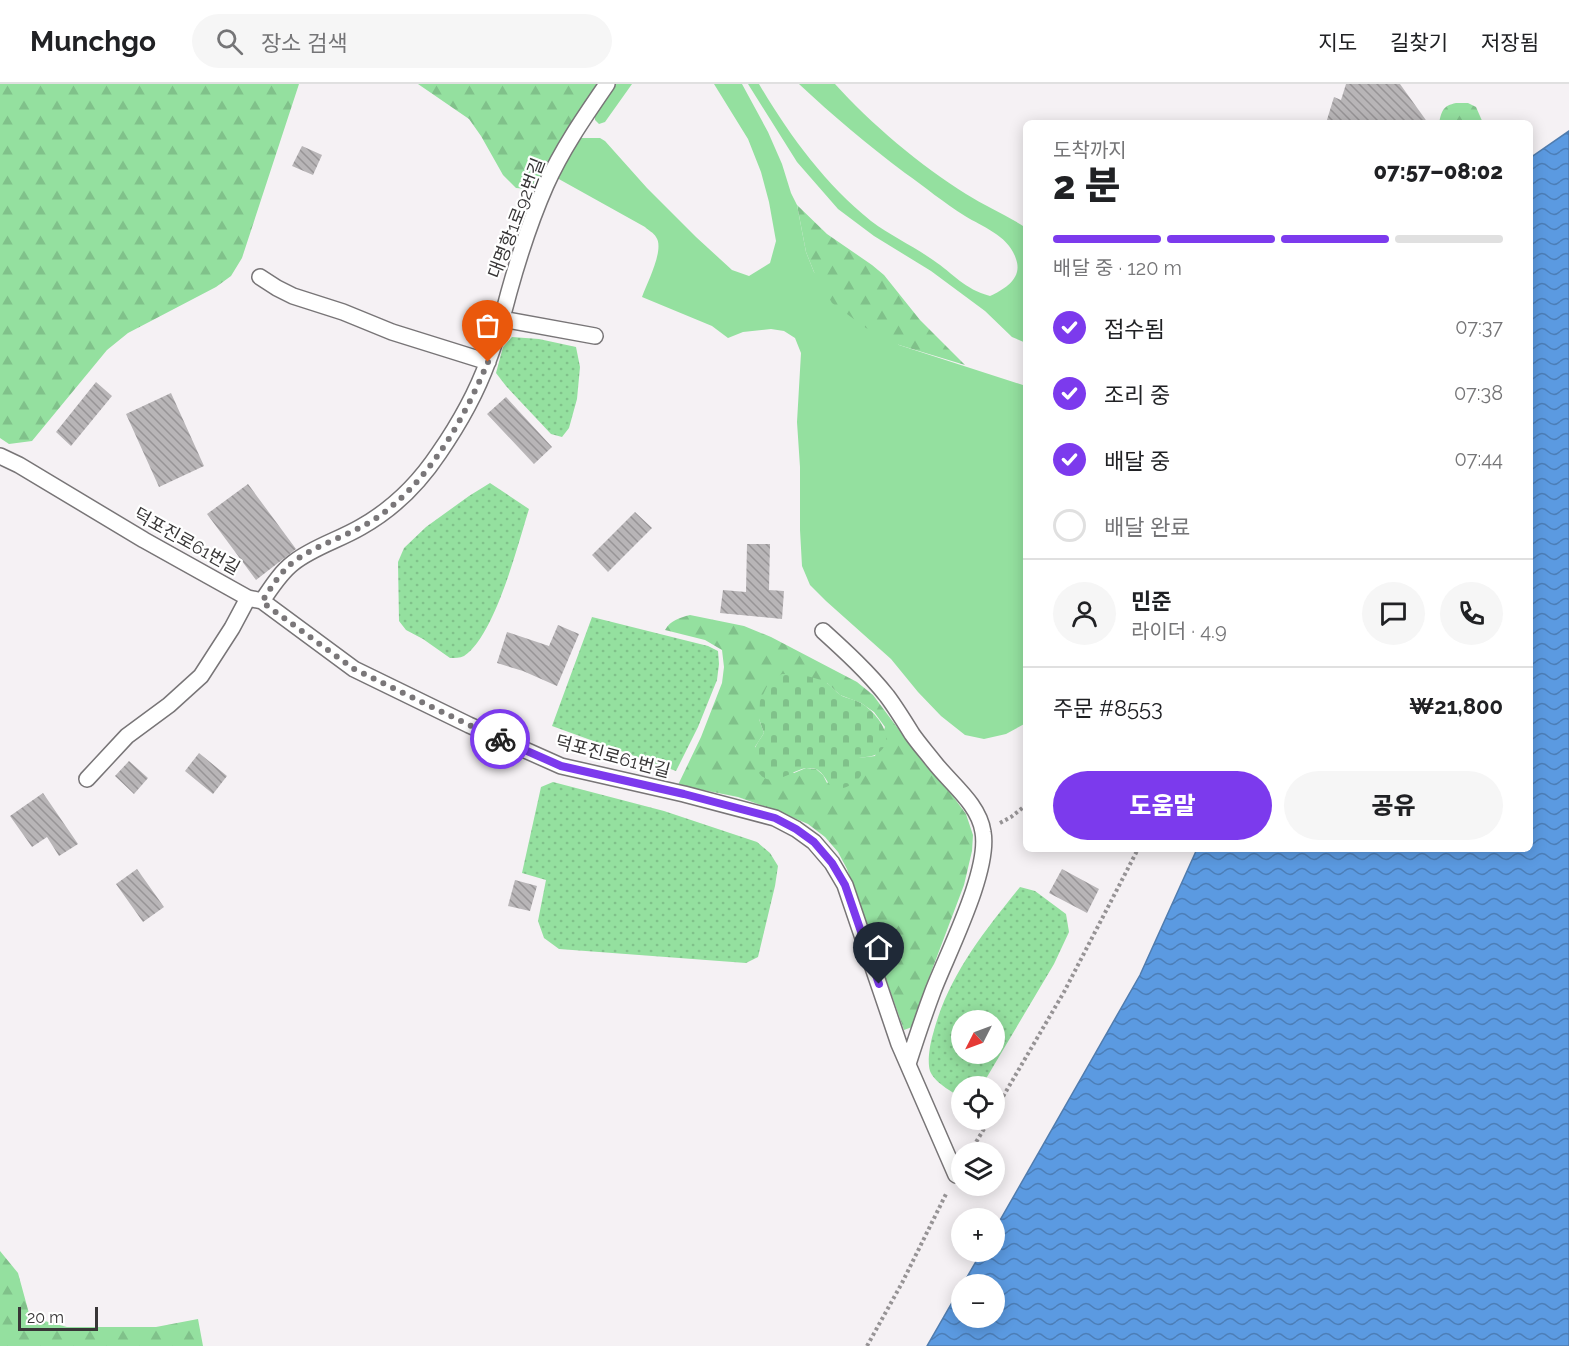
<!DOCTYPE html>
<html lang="ko">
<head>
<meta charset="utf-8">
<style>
	body { margin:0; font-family:Raleway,"Noto Sans KR",sans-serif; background:#f6f6f6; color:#202124; height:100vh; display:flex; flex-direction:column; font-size:22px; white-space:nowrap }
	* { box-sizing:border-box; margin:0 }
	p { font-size:20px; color:#757577 }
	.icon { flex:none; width:33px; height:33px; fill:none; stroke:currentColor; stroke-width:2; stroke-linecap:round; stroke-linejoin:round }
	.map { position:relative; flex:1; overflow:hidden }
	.details { position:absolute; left:1023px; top:36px; width:510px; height:732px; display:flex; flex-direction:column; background:#fff; border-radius:9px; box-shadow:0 3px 15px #0003 }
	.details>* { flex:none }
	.needle { width:39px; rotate:228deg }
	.buttons { position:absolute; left:951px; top:926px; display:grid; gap:12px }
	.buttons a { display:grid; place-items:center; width:54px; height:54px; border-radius:50%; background:#fff; box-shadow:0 3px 15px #0003; font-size:30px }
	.scale { position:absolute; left:18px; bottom:15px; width:80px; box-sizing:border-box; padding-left:6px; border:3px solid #383637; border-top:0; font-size:16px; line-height:21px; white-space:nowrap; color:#383637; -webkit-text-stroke:4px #fff; paint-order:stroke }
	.pin { position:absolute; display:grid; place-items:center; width:51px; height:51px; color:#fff; margin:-62px -26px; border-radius:50% 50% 50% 0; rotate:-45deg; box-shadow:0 0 6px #0007 }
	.pin .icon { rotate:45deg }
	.courier { position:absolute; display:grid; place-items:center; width:60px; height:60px; margin:-30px; border:4px solid #7c3aed; border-radius:50%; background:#fff; color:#222; box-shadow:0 2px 8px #0007 }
	.overview em { font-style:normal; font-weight:800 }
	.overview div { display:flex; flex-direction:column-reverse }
	.overview { display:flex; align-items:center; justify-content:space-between; height:102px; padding:0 30px }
	h1 { font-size:39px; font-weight:800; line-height:45px }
	.bar { display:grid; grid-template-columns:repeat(4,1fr); gap:9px 6px; align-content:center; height:72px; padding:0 30px }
	.bar i { height:8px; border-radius:4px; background:#e0e0e0 }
	.bar .on { background:#7c3aed }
	.bar p { grid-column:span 4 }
	.line { display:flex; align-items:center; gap:15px; padding:0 30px; border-top:2px solid #e0e0e0 }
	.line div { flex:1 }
	.round { display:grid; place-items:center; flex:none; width:63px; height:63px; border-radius:32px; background:#f6f6f6 }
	ol { padding:0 30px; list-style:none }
	li { display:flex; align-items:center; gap:18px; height:66px }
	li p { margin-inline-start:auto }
	li .icon { padding:6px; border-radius:50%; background:#7c3aed; color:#fff; stroke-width:4 }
	li:last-child { color:#757577 }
	li i { width:33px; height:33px; border:3px solid #e0e0e0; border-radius:50% }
	.primary-button { display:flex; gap:12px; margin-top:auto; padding:12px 30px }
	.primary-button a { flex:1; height:69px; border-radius:36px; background:#7c3aed; color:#fff; font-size:24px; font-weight:800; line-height:69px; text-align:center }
	.primary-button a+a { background:#f6f6f6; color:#202124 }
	header { display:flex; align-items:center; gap:36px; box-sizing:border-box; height:84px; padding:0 30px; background:#fff; border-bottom:2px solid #e0e0e0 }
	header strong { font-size:28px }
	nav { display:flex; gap:33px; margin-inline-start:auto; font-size:21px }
	.search { width:420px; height:54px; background:#f6f6f6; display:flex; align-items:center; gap:15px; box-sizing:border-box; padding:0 21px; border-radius:33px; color:#757577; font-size:22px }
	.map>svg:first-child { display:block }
</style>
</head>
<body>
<header>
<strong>Munchgo</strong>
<div class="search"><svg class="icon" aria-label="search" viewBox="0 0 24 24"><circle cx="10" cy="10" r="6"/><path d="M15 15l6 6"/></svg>장소 검색</div>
<nav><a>지도</a><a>길찾기</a><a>저장됨</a></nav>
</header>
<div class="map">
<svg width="1569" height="1262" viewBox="0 0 1569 1262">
	<defs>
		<pattern id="forest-firs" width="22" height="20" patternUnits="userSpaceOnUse" patternTransform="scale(1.5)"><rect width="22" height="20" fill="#94e09f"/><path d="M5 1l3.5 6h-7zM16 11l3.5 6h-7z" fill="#80c18a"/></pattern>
		<pattern id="cemetery-stones" width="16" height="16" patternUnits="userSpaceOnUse" patternTransform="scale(1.5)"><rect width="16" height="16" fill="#94e09f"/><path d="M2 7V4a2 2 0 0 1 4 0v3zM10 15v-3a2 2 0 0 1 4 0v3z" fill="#80c18a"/></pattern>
		<pattern id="park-dots" width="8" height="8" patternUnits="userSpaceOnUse" patternTransform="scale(1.5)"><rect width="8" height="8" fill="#94e09f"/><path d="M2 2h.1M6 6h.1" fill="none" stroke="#80c18a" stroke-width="1.8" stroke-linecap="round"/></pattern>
		<pattern id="water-waves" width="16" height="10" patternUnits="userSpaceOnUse" patternTransform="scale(1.5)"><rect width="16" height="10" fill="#5b9ae1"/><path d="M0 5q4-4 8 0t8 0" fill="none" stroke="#4c7eb7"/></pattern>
		<pattern id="building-back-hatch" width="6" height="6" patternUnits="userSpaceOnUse" patternTransform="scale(1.5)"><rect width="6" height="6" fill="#b8b5b7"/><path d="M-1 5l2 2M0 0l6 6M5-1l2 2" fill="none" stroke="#979496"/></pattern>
	</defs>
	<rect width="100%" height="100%" fill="#f5f1f4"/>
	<!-- grass -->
	<path fill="#94e09f" d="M614 0H632L605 38 599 40 595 36V29Z
		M714 0H742L768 48 782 80 791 109 797 121 806 168 814 188 899 261 1026 302V639L1006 650 984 655 965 651 941 632 918 608 891 575 826 517 810 501 802 482 800 446V383L797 338 801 269 795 254 784 247 771 245 743 248 728 254 712 242 642 213C647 199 665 165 656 153 654 149 648 146 645 143L557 94 570 67 580 54H600L605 57 647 104 696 153 732 186 749 192 770 179 776 157 769 118 761 88 748 55Z
		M748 0H759C789 51 825 100 871 137 891 152 913 162 933 176 954 190 964 205 990 212 1005 205 1023 194 1016 175 1009 152 983 143 965 132 944 119 925 103 905 89 868 61 833 32 799 0H835C870 39 921 82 966 110 985 122 1007 131 1026 144V259L1012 253 985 227 931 187 874 152 838 125 797 78Z"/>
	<!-- forest -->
	<path fill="url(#forest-firs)" fill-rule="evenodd" d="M0 0H299L242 174 231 192 216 203 128 249 107 266 32 357 9 360 0 354Z
		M418 0H597L567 45 541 96 527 105 516 104 503 91 481 52 469 35Z
		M1456 19H1468L1476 23 1483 39H1439C1442 26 1443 22 1456 19Z
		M797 121 827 150 872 181 884 191 920 236 965 281 899 261 866 244 832 219 814 188 806 168Z
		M690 531 744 542 771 553 857 598 873 611 926 682 952 711 966 730 973 751 972 767 964 801 927 899 912 943 904 946 847 785 838 768 825 753 808 740 780 728 738 713 678 701 701 653 722 599 724 583 722 566 705 556 665 546C671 536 679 534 690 531ZM827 599 840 611 861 619 874 628 885 643 875 672 858 674 827 699 823 691 816 685 806 684 794 689 755 663 764 649 759 635Z
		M0 1167 18 1189 30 1233 67 1243H156L198 1235 203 1262H0Z"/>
	<!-- cemetery -->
	<path fill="url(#cemetery-stones)" d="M782 590C798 590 808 591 823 597 831 600 835 608 842 612 849 615 857 616 864 621 878 631 898 656 877 670 872 673 864 673 859 674 860 677 862 679 863 683 865 694 846 707 836 704 828 702 828 697 823 691 823 690 817 685 816 685 813 684 810 684 806 684 789 687 768 709 756 684 749 670 756 661 764 649L759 635 760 617 769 598Z"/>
	<!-- park -->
	<path fill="url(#park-dots)" fill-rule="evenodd" d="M512 253 539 255 576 263 580 283 577 315 569 344 562 353 551 350 506 302 496 289 503 263Z
		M490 399 529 425C518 460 495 552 464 572 460 574 455 574 450 574L423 555 406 546 399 537 398 478 404 464 426 443 469 412Z
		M592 533 708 562 718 567 719 580 717 596 698 643 676 687 552 642Z
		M553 698 664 727 757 758 770 769 778 782 775 802 758 873 746 879 559 865 544 854 538 837 546 796 522 789 541 703Z
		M1020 803 1035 807 1066 830 1069 848 1054 880 984 998 981 1002H962L961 1013C952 1008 934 998 930 987 927 977 930 960 933 950 948 892 983 849 1020 803ZM962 936H994V969H962Z"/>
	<!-- water -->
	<path fill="url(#water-waves)" stroke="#507cae" stroke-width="1.5" d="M1569 47V1262H927L961 1203 962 1233H994V1200H963L982 1167H994L995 1145 1140 891 1197 765H1530V74Z"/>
	<!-- building -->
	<path fill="url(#building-back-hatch)" d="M1346 0H1400L1428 39H1326L1334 13 1341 16Z
		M302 62 322 71 313 91 292 82Z
		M96 298 112 312 71 362 56 348Z
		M171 309 204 382 159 403 126 330Z
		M506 313 552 363 534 380 487 330Z
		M248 400 296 465 256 496 207 430Z
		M635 428 652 444 608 488 592 471Z
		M747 460H770L769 506 784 507 782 535 720 529 723 506 746 508Z
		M558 541 579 550 557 602 523 587 497 579 507 548 549 562Z
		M199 669 227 692 213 710 185 687Z
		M129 677 148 694 134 710 115 692Z
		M43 709 78 760 59 772 47 753 32 763 10 732Z
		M137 785 164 823 143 838 116 800Z
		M1062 785 1099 805 1087 829 1049 809Z
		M515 796 537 802 530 827 508 822Z"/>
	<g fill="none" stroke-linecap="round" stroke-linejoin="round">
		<defs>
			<path id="lane" d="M260 193 277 204 293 212 343 228 392 248 488 278
				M502 235 595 252
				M0 372 19 381 144 456 248 514 262 517 354 585 469 641 561 682 684 710 775 734 796 745 814 758 832 779 845 801 899 960 956 1091
				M262 517C271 504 280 489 293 479 313 463 339 456 361 443 393 425 419 399 439 369 459 340 476 310 488 277 497 254 503 231 509 208 519 172 531 135 546 101 562 65 585 32 607 0
				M823 547C845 567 868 588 887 612 896 624 904 637 912 650 919 660 927 669 934 678 951 700 979 720 983 748 990 787 948 868 933 907 924 931 916 955 908 980
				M87 695 127 652 169 621 201 592 232 544 248 514"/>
		</defs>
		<!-- lane casing -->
		<use href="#lane" stroke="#787577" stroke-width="18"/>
		<!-- path -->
		<path stroke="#969395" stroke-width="4" stroke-dasharray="3 3" stroke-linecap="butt" d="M1000 739 1011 733 1026 721
			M994 1028 1064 908 1138 765
			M970 1068 990 1035
			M867 1262 902 1199 947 1108"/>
		<!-- lane -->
		<use href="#lane" stroke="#fff" stroke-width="15"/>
	</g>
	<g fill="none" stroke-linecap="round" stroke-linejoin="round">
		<!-- done -->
		<path stroke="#7a7779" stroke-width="6" stroke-dasharray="0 10.8" d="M488 278C463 336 431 395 378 433 352 451 319 459 293 478 280 489 271 503 262 518L354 585 469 641 500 655"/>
		<!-- route -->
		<path stroke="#7c3aed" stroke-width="8" d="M500 655 561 682 684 710 775 734 796 745 814 758 832 779 845 801 879 900"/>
	</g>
	<g text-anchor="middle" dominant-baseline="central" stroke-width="4.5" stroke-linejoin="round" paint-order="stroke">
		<!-- street labels -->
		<g font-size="18" fill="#383637" stroke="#fff">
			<text transform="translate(516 134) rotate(-69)">대명항1로92번길</text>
			<text transform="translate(187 457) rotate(29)">덕포진로61번길</text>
			<text transform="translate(613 672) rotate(15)">덕포진로61번길</text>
		</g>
	</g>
</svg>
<div class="buttons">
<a><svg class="needle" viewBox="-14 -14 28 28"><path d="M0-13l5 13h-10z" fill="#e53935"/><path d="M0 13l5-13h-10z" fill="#757577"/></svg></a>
<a><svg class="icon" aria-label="locate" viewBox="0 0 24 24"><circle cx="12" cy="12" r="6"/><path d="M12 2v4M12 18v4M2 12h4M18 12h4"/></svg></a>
<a><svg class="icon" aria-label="layers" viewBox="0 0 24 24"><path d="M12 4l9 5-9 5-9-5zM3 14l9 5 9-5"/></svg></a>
<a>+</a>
<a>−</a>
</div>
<div class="scale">20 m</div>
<div class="pin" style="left:488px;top:278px;background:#ea580c"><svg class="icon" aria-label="bag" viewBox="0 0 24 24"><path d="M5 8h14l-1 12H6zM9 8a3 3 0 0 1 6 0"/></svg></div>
<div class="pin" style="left:879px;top:900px;background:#1f2937"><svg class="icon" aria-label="home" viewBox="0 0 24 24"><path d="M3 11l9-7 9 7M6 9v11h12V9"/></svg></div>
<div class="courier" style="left:500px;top:655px"><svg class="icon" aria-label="bike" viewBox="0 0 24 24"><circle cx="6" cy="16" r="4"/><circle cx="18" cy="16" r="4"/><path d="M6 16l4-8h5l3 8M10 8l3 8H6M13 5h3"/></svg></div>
<section class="details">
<div class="overview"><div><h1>2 분</h1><p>도착까지</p></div><em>07:57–08:02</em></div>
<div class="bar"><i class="on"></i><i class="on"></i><i class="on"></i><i></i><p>배달 중 · 120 m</p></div>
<ol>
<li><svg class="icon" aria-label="check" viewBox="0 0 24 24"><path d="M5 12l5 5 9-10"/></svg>접수됨<p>07:37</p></li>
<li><svg class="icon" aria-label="check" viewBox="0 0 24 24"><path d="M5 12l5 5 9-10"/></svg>조리 중<p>07:38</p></li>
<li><svg class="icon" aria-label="check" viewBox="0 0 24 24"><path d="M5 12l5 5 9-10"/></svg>배달 중<p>07:44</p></li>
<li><i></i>배달 완료</li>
</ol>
<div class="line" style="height:108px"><a class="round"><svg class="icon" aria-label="person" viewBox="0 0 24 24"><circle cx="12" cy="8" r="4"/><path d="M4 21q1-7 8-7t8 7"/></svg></a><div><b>민준</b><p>라이더 · 4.9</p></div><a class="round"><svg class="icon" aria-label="chat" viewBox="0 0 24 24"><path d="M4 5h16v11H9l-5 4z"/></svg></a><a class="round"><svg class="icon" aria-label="phone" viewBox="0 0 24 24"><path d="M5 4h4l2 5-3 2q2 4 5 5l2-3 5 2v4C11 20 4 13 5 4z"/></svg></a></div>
<div class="line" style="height:78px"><div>주문 #8553</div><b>₩21,800</b></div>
<div class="primary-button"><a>도움말</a><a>공유</a></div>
</section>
</div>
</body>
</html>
